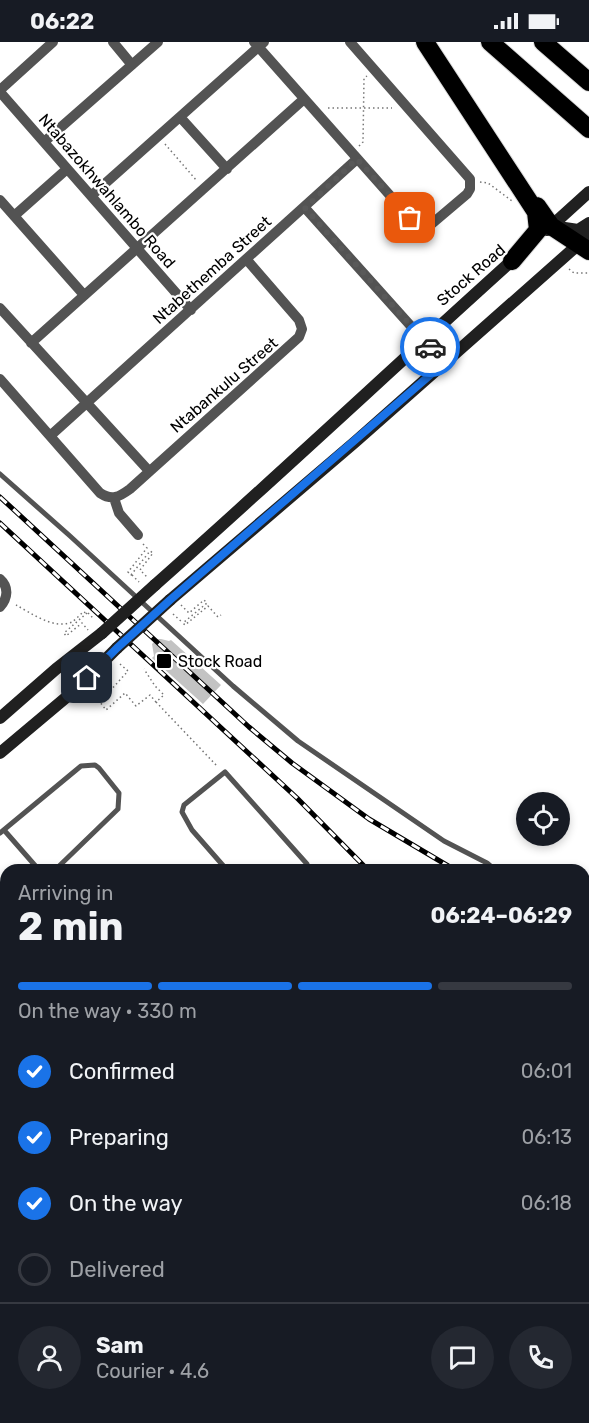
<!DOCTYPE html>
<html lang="en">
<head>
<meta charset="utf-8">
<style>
	body { margin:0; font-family:Rubik,sans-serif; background:#242831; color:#f1f3f6; height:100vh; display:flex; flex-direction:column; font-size:22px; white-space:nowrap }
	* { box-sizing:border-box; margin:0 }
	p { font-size:20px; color:#9ea1a6 }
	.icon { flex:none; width:33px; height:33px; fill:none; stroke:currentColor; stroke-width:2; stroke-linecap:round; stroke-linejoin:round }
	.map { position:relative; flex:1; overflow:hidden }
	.panel { position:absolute; left:0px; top:822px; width:590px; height:560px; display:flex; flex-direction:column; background:#171b24; border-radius:18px 18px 0 0; box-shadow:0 3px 9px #0003 }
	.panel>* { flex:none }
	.controls { position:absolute; left:516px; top:750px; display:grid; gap:12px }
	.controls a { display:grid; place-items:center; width:54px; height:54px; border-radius:50%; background:#171b24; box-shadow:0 3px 9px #0003; font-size:30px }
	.pin { position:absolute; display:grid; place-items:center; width:51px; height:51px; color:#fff; margin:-26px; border-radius:12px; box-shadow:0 3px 9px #0006 }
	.courier { position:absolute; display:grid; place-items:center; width:60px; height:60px; margin:-30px; border:4px solid #1a73e8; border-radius:50%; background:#fff; color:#222; box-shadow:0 2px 8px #0007 }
	.head em { font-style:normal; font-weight:700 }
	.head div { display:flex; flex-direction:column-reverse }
	.head { display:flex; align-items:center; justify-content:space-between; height:102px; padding:0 18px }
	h1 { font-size:39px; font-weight:700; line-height:45px }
	.bar { display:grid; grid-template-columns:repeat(4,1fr); gap:9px 6px; align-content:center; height:72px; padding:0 18px }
	.bar i { height:8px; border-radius:4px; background:#363941 }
	.bar .current { background:#1a73e8 }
	.bar p { grid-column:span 4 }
	.line { display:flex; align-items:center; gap:15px; padding:0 18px; border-top:2px solid #363941 }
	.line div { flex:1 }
	.round { display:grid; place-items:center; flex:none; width:63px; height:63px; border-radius:32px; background:#242831 }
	ol { padding:0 18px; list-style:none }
	li { display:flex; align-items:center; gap:18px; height:66px }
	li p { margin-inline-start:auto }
	li .icon { padding:6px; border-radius:50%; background:#1a73e8; color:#fff; stroke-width:4 }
	li:last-child { color:#9ea1a6 }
	li i { width:33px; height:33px; border:3px solid #363941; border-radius:50% }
	.status { display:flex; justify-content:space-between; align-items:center; height:42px; padding:0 30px; background:#171b24; direction:ltr }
	.status svg { height:16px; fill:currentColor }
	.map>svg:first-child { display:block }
</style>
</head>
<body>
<div class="status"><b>06:22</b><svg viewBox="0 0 49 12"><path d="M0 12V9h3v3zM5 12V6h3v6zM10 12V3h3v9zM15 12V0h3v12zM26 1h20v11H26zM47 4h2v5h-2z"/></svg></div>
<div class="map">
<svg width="589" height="1381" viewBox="0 0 589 1381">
	<rect width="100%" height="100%" fill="#fff"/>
	<!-- building -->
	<path fill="#c3c3c3" d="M161 597 169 599 171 598 221 643 203 662 152 616 154 614 152 602 157 597Z"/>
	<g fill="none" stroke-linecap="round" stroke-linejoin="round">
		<defs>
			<path id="motorway" d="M425 0 536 170 538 188 512 219
				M490 0 589 87
				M543 0 589 40
				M537 164 551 184 589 209"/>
		</defs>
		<!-- motorway casing -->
		<use href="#motorway" stroke="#dbdbdb" stroke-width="20"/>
		<!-- path -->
		<path stroke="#757575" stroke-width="1.5" stroke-dasharray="1.5 3" stroke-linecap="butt" d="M328 66H392
			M165 102 197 139
			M359 104 363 100 364 36 367 34
			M480 140 488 141 512 159
			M569 227 574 231H589
			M143 502 147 506 128 530 131 533 150 509 153 511 140 528 147 535
			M132 533 139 540
			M16 563C31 571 54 588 72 580 75 578 80 573 83 570L87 571
			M181 563 189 571 204 558 207 561 183 581 185 583 208 564 218 575 221 573
			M87 571 64 591 66 594 82 581 88 588
			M88 571 94 577
			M173 572 183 581
			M120 622 128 629 100 660 106 668 125 651 136 664 150 653 156 660 164 653 155 644 144 627
			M156 660 217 724
			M584 1136 589 1146
			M589 1228V1230
			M584 1319 589 1320"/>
		<!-- service -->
		<path stroke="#535353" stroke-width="5" d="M0 432 70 494 233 644 298 699 444 799 487 821 495 828
			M4 788 39 828
			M0 791 81 724 95 723 99 726 119 751 118 767 55 828
			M227 828 192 788 182 770 184 763 225 730 307 822 309 828
			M345 828H354
			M0 892 6 886
			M584 907 589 913
			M0 1003 6 1009
			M0 1039 6 1033
			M584 1094 589 1102
			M584 1157 589 1155
			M0 1228 6 1235"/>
		<!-- minor -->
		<path stroke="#535353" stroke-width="10" d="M113 0 132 23
			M254 0 410 176 420 184 428 185 467 152 470 147V137L350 0
			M0 48 53 0
			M0 50 191 268
			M180 75 227 127
			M44 100 158 0
			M91 154 264 0
			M0 158 84 253
			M305 166 444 321
			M14 174 67 127
			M0 266 149 429
			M31 301 304 57
			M0 337 100 451C112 459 119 455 130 447L299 295 302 287 299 278 247 218
			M50 394 357 117
			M114 456 119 471 138 493
			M0 537C9 545 8 556 0 565
			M0 1109 6 1104
			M0 1317 6 1324
			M584 1366 589 1362
			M52 1376 57 1381
			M209 1376 214 1381
			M332 1376 337 1381
			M455 1376 460 1381
			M122 1381 128 1376
			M474 1381 480 1376
			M561 1381 570 1376"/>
		<!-- secondary -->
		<path stroke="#202020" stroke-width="12" d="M558 185 578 188 589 181
			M547 188 589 150
			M155 543C277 435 395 324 516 215
			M170 558 355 400 589 193
			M0 676 56 627 102 591
			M0 711 75 648 117 606"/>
		<!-- motorway -->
		<use href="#motorway" stroke="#000" stroke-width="18"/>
		<defs>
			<path id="rail" d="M0 455 249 685 292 721 369 777 455 828
				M0 481 297 756 368 828
				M584 922 589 927
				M584 1076 589 1084"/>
		</defs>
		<!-- rail casing -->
		<use href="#rail" stroke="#000" stroke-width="5"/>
		<!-- rail -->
		<use href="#rail" stroke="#fff" stroke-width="3" stroke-dasharray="9" stroke-linecap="butt"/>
		<!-- secondary-bridge -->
		<path stroke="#202020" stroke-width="12" d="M102 591 155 543
			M117 606 170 558"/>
	</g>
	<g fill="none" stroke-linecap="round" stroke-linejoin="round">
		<!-- done -->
		<path stroke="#595959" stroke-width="6" stroke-dasharray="0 10.8" d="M410 176 357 117 305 166 430 305"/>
		<!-- route -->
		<path stroke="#1a73e8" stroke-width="8" d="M87 636 117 606 170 558 444 321 430 305"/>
	</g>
	<!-- markers -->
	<rect fill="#000" stroke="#fff" stroke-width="2" x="156" y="611" width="16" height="16" rx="3"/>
	<g text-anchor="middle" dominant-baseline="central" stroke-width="4.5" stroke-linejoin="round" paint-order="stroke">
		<!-- street labels -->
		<g font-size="16" fill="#000" stroke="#fff">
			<text transform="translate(107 149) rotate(49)">Ntabazokhwahlambo Road</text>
			<text transform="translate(212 228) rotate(-42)">Ntabethemba Street</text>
			<text transform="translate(471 233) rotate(-41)">Stock Road</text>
			<text transform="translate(224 343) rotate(-41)">Ntabankulu Street</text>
		</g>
		<!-- poi labels -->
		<g font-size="16" fill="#000" stroke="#fff" text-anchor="start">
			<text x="178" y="619">Stock Road</text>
		</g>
	</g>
</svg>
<div class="controls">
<a><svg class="icon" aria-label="locate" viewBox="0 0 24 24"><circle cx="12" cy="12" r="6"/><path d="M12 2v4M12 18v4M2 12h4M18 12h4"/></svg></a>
</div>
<div class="pin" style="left:410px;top:176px;background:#ea580c"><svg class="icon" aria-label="bag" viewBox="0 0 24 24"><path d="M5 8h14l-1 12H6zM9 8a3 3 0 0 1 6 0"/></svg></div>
<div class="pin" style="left:87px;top:636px;background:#1f2937"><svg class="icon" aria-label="home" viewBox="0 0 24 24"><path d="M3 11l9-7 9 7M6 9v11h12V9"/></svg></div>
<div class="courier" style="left:430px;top:305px"><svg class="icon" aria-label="car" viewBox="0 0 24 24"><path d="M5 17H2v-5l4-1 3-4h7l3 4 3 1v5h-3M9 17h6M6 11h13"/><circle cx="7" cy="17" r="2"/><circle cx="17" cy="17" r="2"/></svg></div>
<section class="panel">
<div class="head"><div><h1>2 min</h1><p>Arriving in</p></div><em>06:24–06:29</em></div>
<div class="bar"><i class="current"></i><i class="current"></i><i class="current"></i><i></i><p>On the way · 330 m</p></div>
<ol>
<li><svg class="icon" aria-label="check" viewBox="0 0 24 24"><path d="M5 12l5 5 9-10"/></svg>Confirmed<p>06:01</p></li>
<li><svg class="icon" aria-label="check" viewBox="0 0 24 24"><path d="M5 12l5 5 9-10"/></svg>Preparing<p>06:13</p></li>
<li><svg class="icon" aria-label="check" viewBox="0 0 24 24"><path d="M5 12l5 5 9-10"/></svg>On the way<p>06:18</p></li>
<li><i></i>Delivered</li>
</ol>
<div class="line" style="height:108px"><a class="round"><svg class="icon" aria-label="person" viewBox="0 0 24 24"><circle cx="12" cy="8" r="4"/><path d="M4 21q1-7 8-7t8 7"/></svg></a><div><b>Sam</b><p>Courier · 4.6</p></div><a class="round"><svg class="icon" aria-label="chat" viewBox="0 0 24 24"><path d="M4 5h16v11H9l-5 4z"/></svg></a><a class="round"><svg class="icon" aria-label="phone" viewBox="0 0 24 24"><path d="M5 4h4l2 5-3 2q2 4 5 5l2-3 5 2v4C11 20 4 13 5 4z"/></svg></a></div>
</section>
</div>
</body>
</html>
